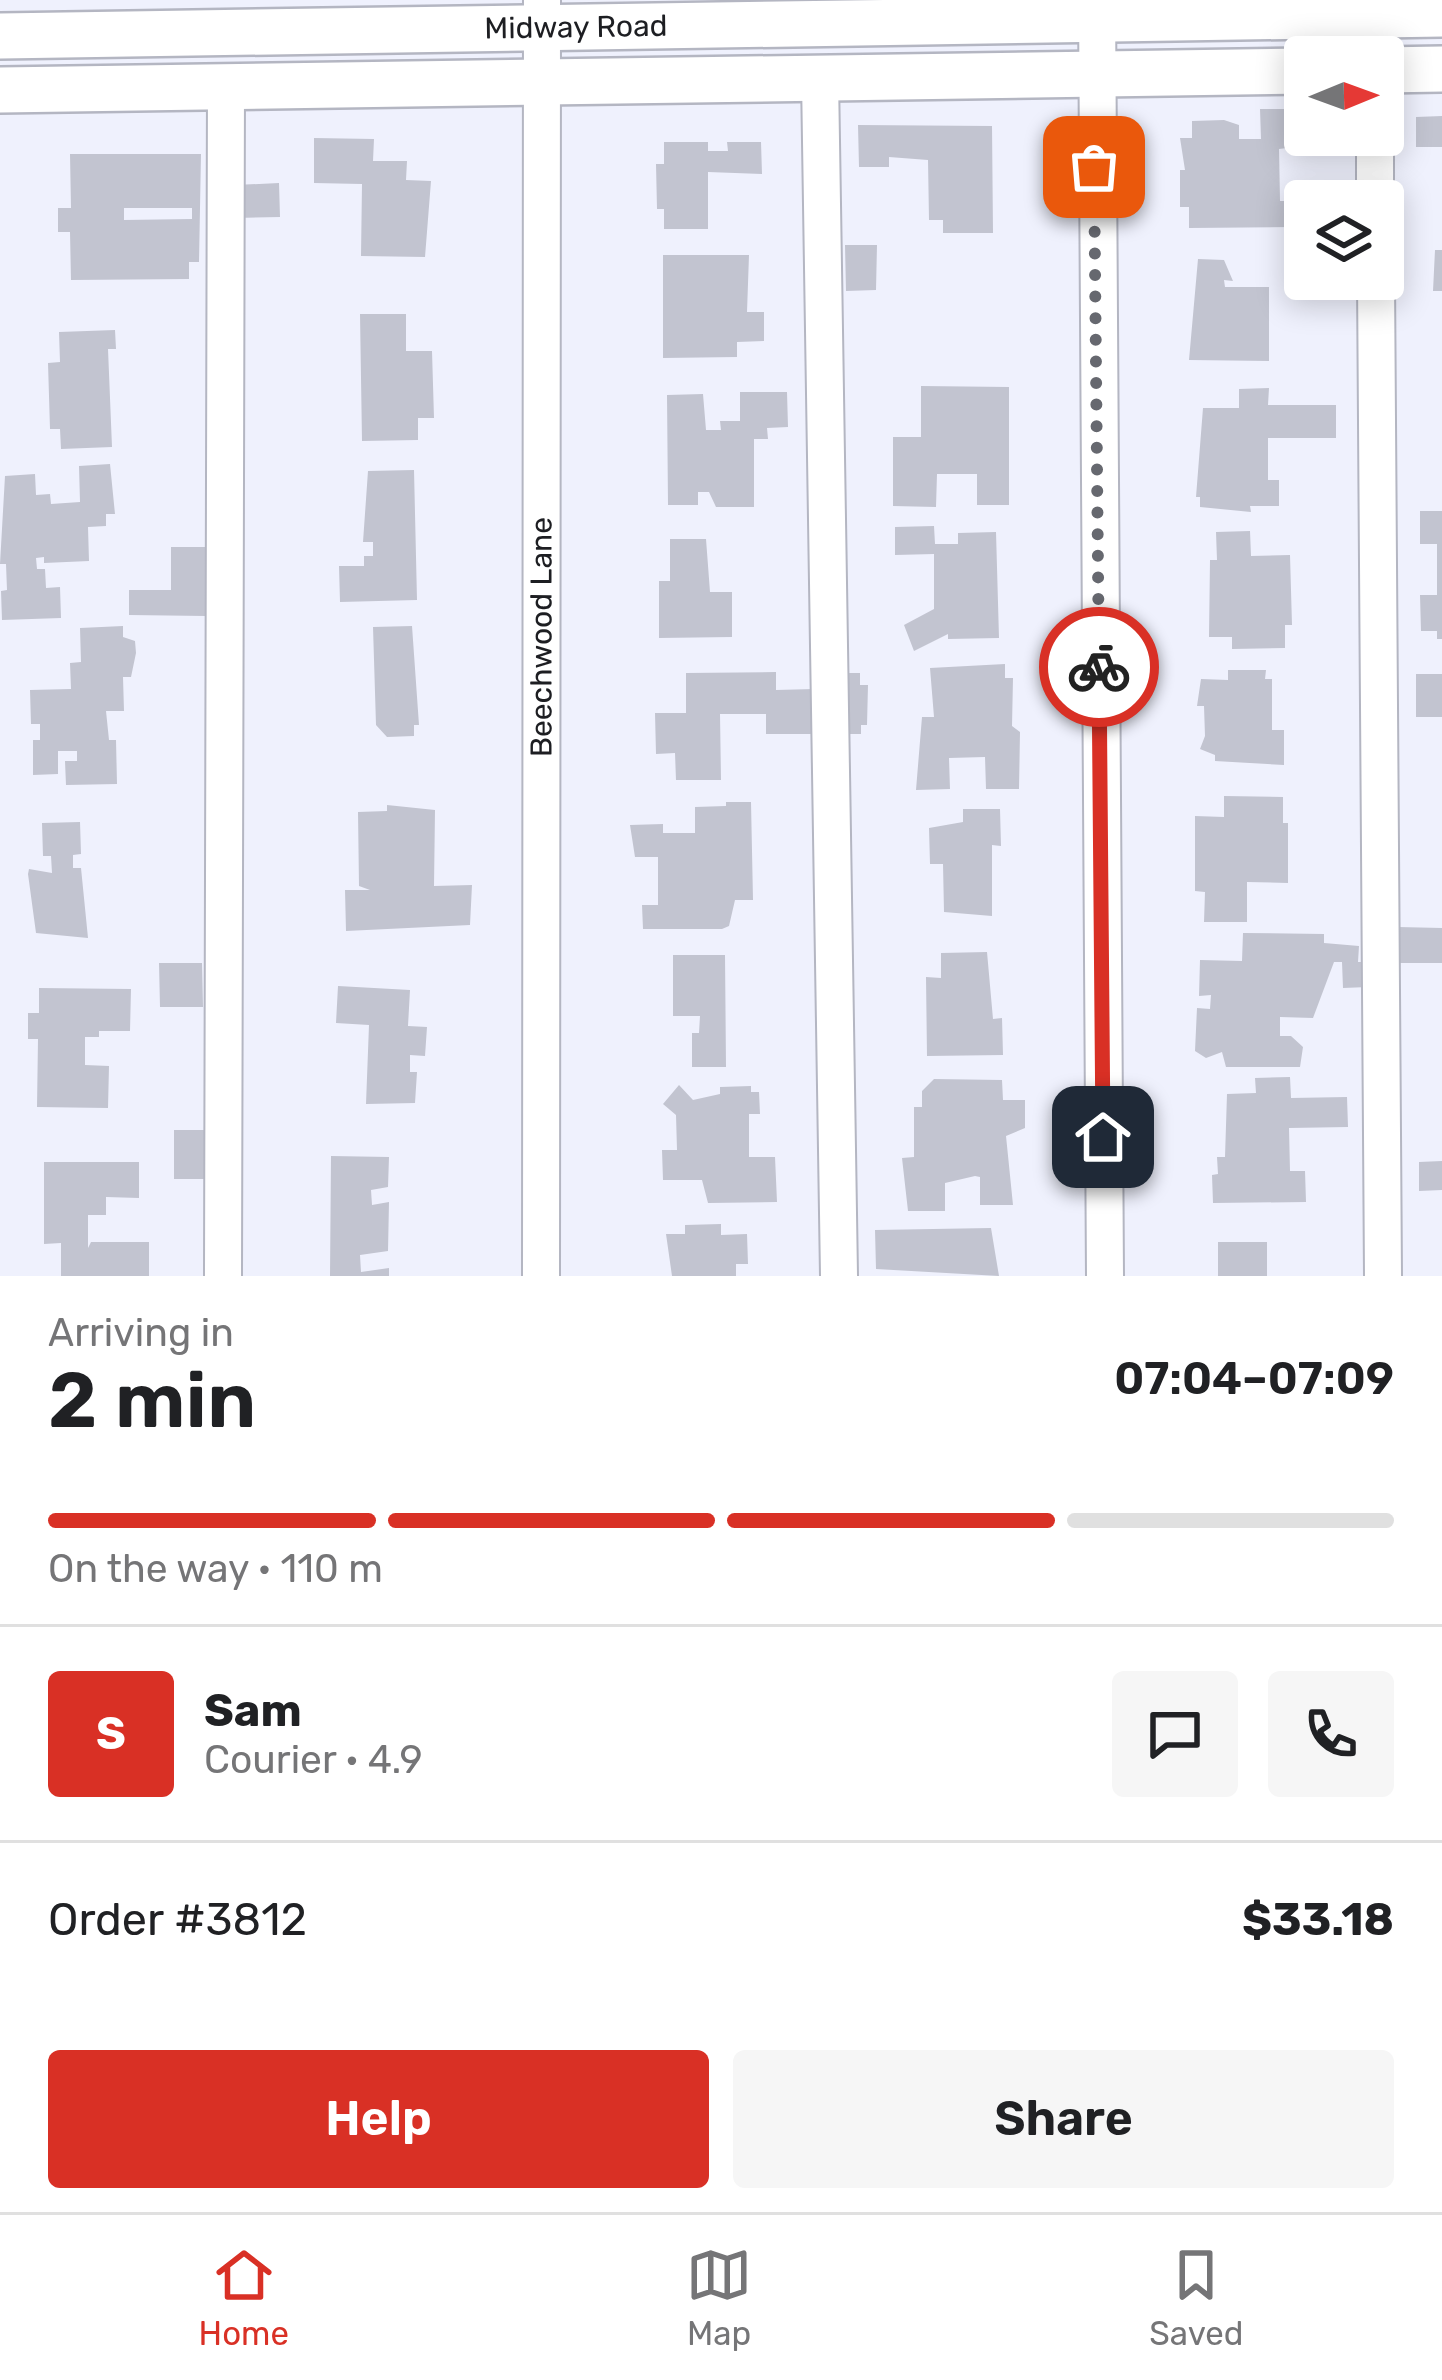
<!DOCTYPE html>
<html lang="en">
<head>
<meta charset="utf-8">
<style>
	body { margin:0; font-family:Rubik,sans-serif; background:#f6f6f6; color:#202124; height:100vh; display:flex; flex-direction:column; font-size:45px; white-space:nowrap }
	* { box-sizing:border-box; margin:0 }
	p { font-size:39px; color:#757577 }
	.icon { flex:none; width:66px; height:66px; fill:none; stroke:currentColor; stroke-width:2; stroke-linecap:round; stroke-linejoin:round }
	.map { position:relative; height:1276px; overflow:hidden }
	.drawer { display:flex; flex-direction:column; background:#fff; flex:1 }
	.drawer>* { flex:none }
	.needle { width:78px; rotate:89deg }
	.fabs { position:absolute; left:1284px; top:36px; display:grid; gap:24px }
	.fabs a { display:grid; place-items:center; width:120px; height:120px; border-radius:12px; background:#fff; box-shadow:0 6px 30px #0003; font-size:60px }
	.pin { position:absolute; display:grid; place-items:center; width:102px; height:102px; color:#fff; margin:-51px; border-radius:24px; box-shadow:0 6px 18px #0006 }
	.courier { position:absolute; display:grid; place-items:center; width:120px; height:120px; margin:-60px; border:9px solid #d93025; border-radius:50%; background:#fff; color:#222; box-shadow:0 3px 15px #0007 }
	.summary em { font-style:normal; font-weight:600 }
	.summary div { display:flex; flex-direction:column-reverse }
	.summary { display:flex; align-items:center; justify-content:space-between; height:204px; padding:0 48px }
	h1 { font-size:78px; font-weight:600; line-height:90px }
	.bar { display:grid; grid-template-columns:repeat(4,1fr); gap:18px 12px; align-content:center; height:144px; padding:0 48px }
	.bar i { height:15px; border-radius:9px; background:#e0e0e0 }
	.bar .selected { background:#d93025 }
	.bar p { grid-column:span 4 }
	.line { display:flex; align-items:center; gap:30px; padding:0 48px; border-top:3px solid #e0e0e0 }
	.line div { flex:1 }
	.round { display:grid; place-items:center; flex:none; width:126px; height:126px; border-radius:12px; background:#f6f6f6 }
	.button { display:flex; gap:24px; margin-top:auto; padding:24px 48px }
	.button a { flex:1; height:138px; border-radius:12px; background:#d93025; color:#fff; font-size:48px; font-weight:600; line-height:138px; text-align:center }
	.button a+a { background:#f6f6f6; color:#202124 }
	.menu { display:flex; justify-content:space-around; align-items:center; height:168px; border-top:3px solid #e0e0e0; background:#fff; font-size:33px; color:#757577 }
	.menu a { display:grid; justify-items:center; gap:6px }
	.menu .selected { color:#d93025 }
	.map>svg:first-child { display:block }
</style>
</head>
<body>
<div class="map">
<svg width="1442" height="1276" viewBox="0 0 1442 1276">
	<rect width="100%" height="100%" fill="#eff1fd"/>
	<!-- building -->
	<path fill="#c2c4d0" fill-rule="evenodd" d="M1260 109H1291L1292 140 1287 148 1279 149 1280 201H1290V227L1189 228V207H1180V170H1185L1180 138H1192V121L1224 120 1239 125V139H1261Z
		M1442 116V147H1416V117Z
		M858 125 992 126 993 233H943V220H929L928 160 889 157V167H859Z
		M314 138 374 139 373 161H407L406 180 431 181 425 257 361 256 362 184 314 183Z
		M664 142H708V151H728L727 142H761L762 174 708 172V229H664V209H657L656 164H664Z
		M70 154H201L199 262H189V279L71 280 70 232H58V208H71ZM124 208H192V219L124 220Z
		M279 183 280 217 236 218 235 185Z
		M845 245H877L876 290 846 291Z
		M1435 250H1442V291H1433Z
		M663 255H749L747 312H764V341L737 342V357L663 358Z
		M1198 259 1224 260 1233 281 1224 280 1225 287H1269V361L1189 360Z
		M1311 279H1359L1360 295H1311Z
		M360 314H406V351H432L434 418H418V440L362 441Z
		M115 330 116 349H108L112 447 61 449 60 429H50L48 363 60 362 59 332Z
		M921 386 1009 387V505H977V474H937L936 507 893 506V437H921Z
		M1269 388 1268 405H1336V438H1268V480H1279V506H1250L1251 512 1200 507V497H1196L1203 408H1239V389Z
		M740 392H787L788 427 767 428 768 439H754V507H716L709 492H698V505H668L667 395 703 394 706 430H721L720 421H740Z
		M110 464 115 514H106V526L88 527 89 561 44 563V557L36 558 37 569H45L46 588 60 587 61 618 2 620 1 591 7 590 6 564H0L5 476 35 474 36 495 50 494 51 504 80 502 79 466Z
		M414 470 417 600 340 602 339 566H364V556H373V542H363L368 471Z
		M1420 511H1442V639H1437V631H1421L1420 595H1437V544H1420Z
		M934 526 935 544H958V533L996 532 999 638 948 639V634L914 651 904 625 934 609V554L895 555V527Z
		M1250 531 1251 556 1290 555 1292 625H1285V648L1232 649V637H1209L1210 560H1217L1216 532Z
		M670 539H706L710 592H732V637L659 638V581H670Z
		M171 547H207L206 616 129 615V590H171Z
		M123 626V637L135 641 136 653 131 677H123L124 711H106L109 740H116L117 784 66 785 65 761H77V751H58V774L33 775V740H40V724H31L30 690 71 689 70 663 81 662 80 628Z
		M412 626 419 725H414V736L387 737 376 725 373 627Z
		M1005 664V678H1013L1012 726 1020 732 1019 789H986L985 757 949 758 950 789 916 790 922 717H934L930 668Z
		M1228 670H1266L1265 679H1272V730H1284V765L1215 761V755L1200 749 1205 736 1204 706H1197L1201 679 1228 680Z
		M776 672V690L814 689V734H766V714H720L721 780H676L675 753 656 754 655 713H686V673Z
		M845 673H860V685H868L867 725H861V734H846Z
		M1416 674H1442V717H1416Z
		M1224 796 1283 797V823H1288V883L1247 882V922H1204L1205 892 1195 891V816L1224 817Z
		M726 802H751L753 900H735L729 926 722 929H643L642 905H658V857H635L630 825 663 824V833H695V807L726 806Z
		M387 805 435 810 434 886 472 885 470 925 346 931 345 890H370L359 886 358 812 387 811Z
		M963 809H1000L1001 846 992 845V916L944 912 943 864H930L929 828 963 822Z
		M80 822 81 854 73 855V868H81L88 938 36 933 28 874 29 869 52 873 51 856H43L42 823Z
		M1398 927 1442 928V963H1398Z
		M1243 933 1324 934V943L1359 946 1358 962H1368V987L1343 988 1342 962H1334L1313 1018 1280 1017V1036H1291L1303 1047 1300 1067H1226L1222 1052 1206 1058 1195 1051 1197 1008 1210 1009 1211 995 1199 996 1200 960 1242 961Z
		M987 952 993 1019 1002 1018 1003 1055 927 1056 926 977 941 978V953Z
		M673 955H725L726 1067H692V1033H699L700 1016H673Z
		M159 963H202L203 1007H160Z
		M338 986 410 990 408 1026 427 1027 425 1056 410 1055V1072H417L415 1103 366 1104 369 1025 336 1023Z
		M39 988 131 989 130 1031H99V1037H85V1065L109 1066 108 1108 37 1107 38 1039H28V1013H39Z
		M1290 1077 1291 1098 1347 1097 1348 1127 1289 1128 1290 1171H1305L1306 1202 1213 1203 1212 1175 1218 1174 1217 1157H1225L1227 1094 1256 1093 1255 1078Z
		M934 1079 1002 1080 1003 1100H1025V1128L1006 1136 1013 1205H980V1177L975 1176 945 1183V1211H908L902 1158 914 1157V1107H922V1091Z
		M679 1085 693 1100 720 1094V1087L751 1086V1092H759L760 1114H749V1157H775L777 1202 708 1203 702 1180H663L662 1150H677L676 1115 663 1104Z
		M174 1130H211V1179H174Z
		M331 1156 389 1157 388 1187 371 1190 372 1205 389 1202 388 1251 360 1255 361 1272 389 1268V1276H330Z
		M1442 1161V1190L1419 1191V1162Z
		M44 1162H139V1198L106 1197V1215H88V1248L91 1242H149V1276H61V1243L44 1244Z
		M721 1224V1235L747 1234 748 1264H736V1276H672L666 1234H685V1225Z
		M991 1228 999 1276 876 1269 875 1230Z
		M1218 1242H1267V1276H1218Z"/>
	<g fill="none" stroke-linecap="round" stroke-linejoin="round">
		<defs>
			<g id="minor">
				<path d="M1097 0 1105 1276"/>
				<path d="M820 78 839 1276"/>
				<path d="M1375 135V201"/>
				<path d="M1376 279 1383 1276"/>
				<path d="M223 1276 226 86"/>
				<path id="s1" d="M541 1276 542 0"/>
			</g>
			<g id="major">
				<path id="s2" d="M0 36 1442 14"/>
				<path d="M1383 70 1442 69"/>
				<path d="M0 90 1305 71"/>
			</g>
		</defs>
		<!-- minor casing -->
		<use href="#minor" stroke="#b4b6c2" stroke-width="40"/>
		<!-- major casing -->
		<use href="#major" stroke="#b4b6c2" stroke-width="50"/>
		<!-- minor -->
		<use href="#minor" stroke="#fff" stroke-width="36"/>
		<!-- major -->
		<use href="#major" stroke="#fff" stroke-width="45"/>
	</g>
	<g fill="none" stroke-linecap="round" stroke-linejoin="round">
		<!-- done -->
		<path stroke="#66686f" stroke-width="12" stroke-dasharray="0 21.6" d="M1094 167 1099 667"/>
		<!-- route -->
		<path stroke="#d93025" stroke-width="15" d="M1099 667 1103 1137"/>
	</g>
	<g text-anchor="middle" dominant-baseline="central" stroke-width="9" stroke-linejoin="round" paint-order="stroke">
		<!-- street labels -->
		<g font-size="30" fill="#1d1e22" stroke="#fff">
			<text stroke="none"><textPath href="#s2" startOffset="576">Midway Road</textPath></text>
			<text stroke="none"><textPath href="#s1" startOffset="639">Beechwood Lane</textPath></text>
		</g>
	</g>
</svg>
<div class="fabs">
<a><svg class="needle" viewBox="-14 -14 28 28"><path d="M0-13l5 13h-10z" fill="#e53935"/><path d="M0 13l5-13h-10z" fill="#757577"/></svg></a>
<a><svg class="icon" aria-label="layers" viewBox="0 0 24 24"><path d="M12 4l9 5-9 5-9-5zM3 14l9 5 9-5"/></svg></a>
</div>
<div class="pin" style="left:1094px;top:167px;background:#ea580c"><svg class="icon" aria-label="bag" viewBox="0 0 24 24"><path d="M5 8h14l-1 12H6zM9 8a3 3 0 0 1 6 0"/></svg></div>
<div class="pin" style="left:1103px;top:1137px;background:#1f2937"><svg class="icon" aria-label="home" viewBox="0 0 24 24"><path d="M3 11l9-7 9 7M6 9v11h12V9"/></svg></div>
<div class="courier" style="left:1099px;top:667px"><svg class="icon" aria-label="bike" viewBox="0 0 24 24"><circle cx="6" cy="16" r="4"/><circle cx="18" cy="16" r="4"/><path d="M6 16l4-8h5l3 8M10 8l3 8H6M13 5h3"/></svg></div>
</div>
<section class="drawer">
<div class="summary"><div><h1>2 min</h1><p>Arriving in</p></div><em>07:04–07:09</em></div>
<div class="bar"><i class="selected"></i><i class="selected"></i><i class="selected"></i><i></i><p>On the way · 110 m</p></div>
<div class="line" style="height:216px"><b class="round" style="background:#d93025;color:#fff">S</b><div><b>Sam</b><p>Courier · 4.9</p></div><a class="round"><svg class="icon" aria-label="chat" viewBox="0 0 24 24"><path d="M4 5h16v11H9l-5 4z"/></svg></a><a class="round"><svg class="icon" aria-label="phone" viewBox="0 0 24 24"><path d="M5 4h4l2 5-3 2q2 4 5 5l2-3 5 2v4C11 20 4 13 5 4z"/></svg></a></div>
<div class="line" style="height:156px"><div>Order #3812</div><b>$33.18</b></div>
<div class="button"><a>Help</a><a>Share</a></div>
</section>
<nav class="menu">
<a class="selected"><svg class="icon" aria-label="home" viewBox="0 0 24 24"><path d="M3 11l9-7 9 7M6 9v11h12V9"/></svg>Home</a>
<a><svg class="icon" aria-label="map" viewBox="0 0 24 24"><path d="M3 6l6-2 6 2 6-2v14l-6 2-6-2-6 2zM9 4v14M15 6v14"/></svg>Map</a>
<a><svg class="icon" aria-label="saved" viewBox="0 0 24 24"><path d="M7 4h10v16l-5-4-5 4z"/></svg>Saved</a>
</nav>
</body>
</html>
